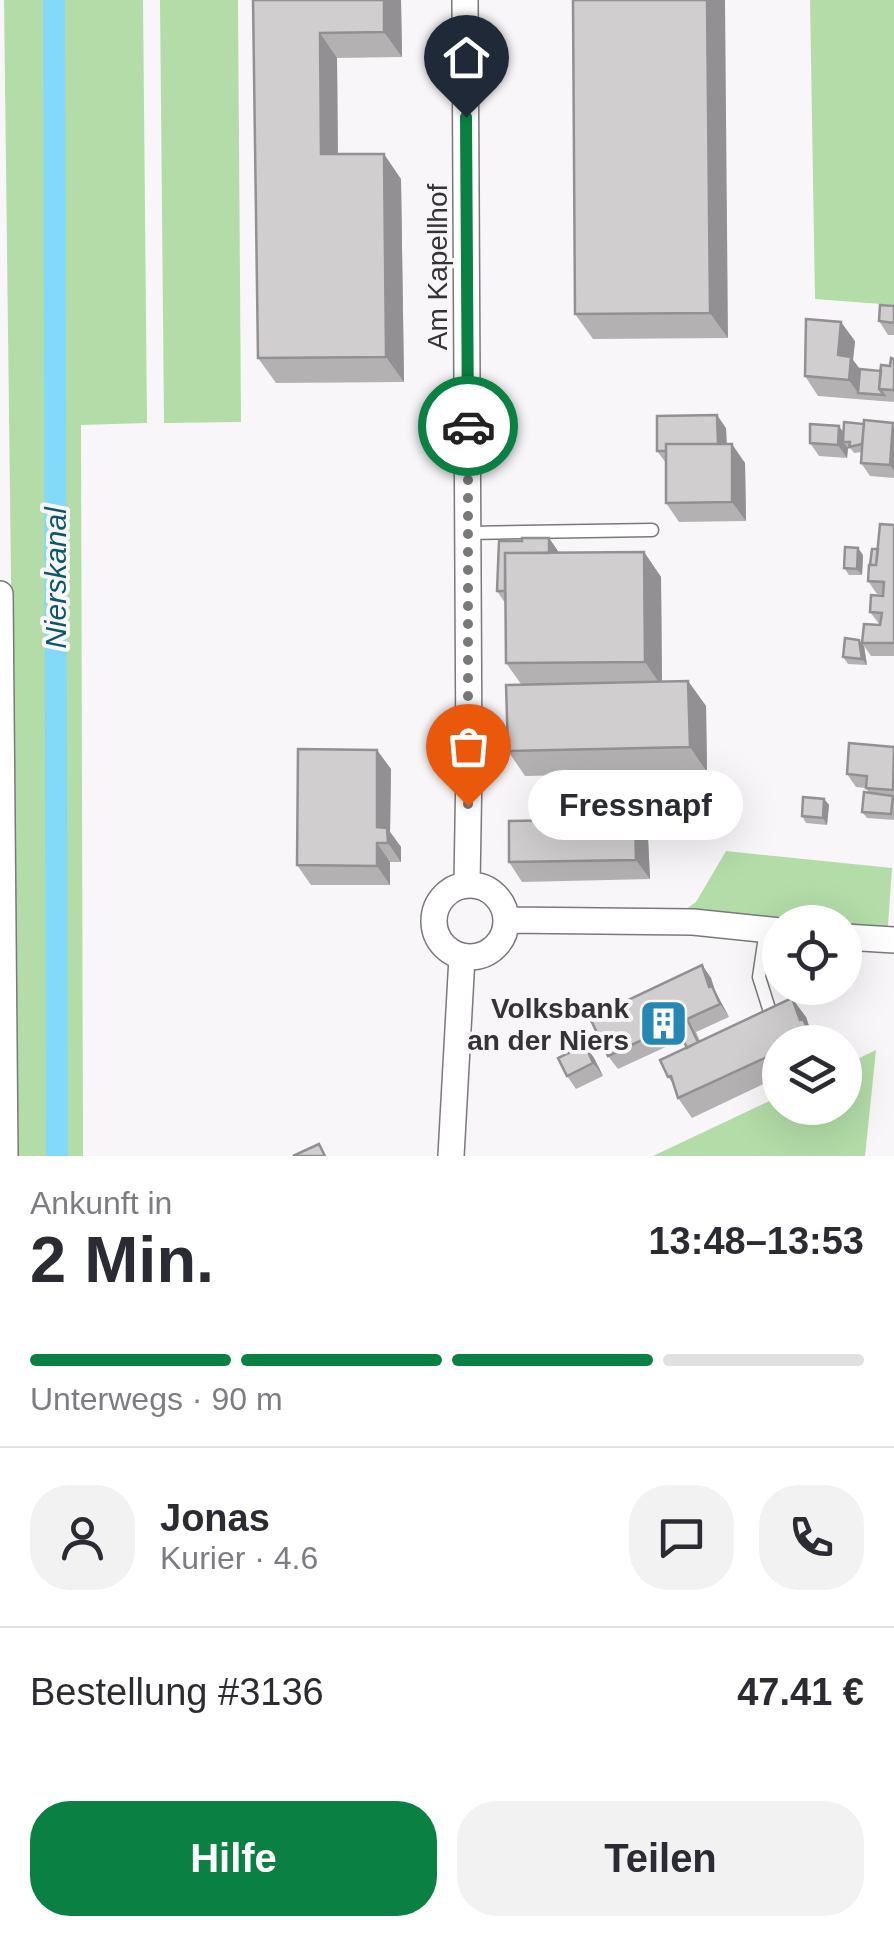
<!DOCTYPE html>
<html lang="de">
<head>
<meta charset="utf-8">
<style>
	body { margin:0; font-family:Arial,sans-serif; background:#f2f2f3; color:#2b2b33; height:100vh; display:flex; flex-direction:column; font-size:38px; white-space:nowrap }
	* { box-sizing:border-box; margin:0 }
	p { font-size:32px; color:#7c7c81 }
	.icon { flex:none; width:55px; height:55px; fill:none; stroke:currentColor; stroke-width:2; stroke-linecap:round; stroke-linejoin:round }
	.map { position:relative; height:1156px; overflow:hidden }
	.details { display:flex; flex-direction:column; background:#fff; flex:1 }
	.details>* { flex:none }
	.fabs { position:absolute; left:762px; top:905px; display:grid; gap:20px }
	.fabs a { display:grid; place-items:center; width:100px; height:100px; border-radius:50%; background:#fff; box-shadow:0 10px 40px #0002; font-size:50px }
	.pin { position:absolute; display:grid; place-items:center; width:85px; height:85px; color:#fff; margin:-102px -42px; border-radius:50% 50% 50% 0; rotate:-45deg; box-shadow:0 0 10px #0007 }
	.pin .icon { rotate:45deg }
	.courier { position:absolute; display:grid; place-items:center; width:100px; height:100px; margin:-50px; border:8px solid #0b8043; border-radius:50%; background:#fff; color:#222; box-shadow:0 2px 12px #0007 }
	.bubble { position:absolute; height:70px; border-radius:35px; background:#fff; box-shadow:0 10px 40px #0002; font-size:32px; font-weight:600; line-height:70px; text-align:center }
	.summary em { font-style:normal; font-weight:600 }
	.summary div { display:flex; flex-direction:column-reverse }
	.summary { display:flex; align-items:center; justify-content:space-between; height:170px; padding:0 30px }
	h1 { font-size:65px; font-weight:600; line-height:75px }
	.bar { display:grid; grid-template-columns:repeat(4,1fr); gap:15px 10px; align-content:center; height:120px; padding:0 30px }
	.bar i { height:12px; border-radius:8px; background:#e1e1e2 }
	.bar .active { background:#0b8043 }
	.bar p { grid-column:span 4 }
	.line { display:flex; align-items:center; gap:25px; padding:0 30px; border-top:2px solid #e1e1e2 }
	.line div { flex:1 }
	.round { display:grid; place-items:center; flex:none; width:105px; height:105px; border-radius:40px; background:#f2f2f3 }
	.button { display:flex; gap:20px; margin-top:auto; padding:20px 30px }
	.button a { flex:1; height:115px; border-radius:40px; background:#0b8043; color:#fff; font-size:40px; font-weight:600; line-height:115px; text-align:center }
	.button a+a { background:#f2f2f3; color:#2b2b33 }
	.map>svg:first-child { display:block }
</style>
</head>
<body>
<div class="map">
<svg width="894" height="1156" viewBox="0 0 894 1156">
	<rect width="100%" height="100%" fill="#f9f6f9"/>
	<!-- green -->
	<path fill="#b3dca8" d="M4 0H143L147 423 81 425 83 1156H18Z
		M160 0H238L241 422 164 423Z
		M810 0H894V305L815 299Z
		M726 851 892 868 887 940 845 937V922L670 921 696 902Z
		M876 1050 865 1156H653L780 1096V1108H845V1065Z"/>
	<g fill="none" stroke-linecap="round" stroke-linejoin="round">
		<!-- canal -->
		<path stroke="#83d9fa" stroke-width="22" d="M54 0 57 1156"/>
		<defs>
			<path id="lane" d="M468 533 652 530
				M766 930 759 977 771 1015"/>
			<path id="street" d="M465 0 469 767 467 884
				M0 594 5 1156
				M434 921a36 36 0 1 1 72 0a36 36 0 1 1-72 0Z
				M506 920 693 922 780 931
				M845 937 894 940
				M451 1156 462 957"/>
		</defs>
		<!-- lane casing -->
		<use href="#lane" stroke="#7b787b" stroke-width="15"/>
		<!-- street casing -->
		<use href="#street" stroke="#7b787b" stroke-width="28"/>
		<!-- lane -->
		<use href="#lane" stroke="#fff" stroke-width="12"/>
		<!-- street -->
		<use href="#street" stroke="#fff" stroke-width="25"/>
	</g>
	<!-- wall -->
	<path fill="#b4b1b3" d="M253 0H401L402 57 337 58 338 154 401 179 404 382 276 383 258 358Z
		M573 0 728 338 593 339 575 314Z
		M894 306V335H888L879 321Z
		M855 341 853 360 860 369 881 371 890 366 894 359V402L818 396 805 376Z
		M864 423H893L894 424V478L870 476 861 463V452L854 453 851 449 848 448 847 458 819 456 810 443 844 432Z
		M726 428 727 444 745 463 746 521 679 522 666 503V463L657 451Z
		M894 525V656H871L862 643 880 625 870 612 883 595 877 594 868 581 878 549Z
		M549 538 558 553 644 552 661 577 662 682 688 681 706 706 707 772 525 776 508 751 521 684 506 663 505 603 497 591 522 541Z
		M863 555 862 575H849L844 568Z
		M859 640 864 646 867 665 848 664 843 657Z
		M894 747V820L867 818 862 812 869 793 866 788 856 787 847 774Z
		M391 769 390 832 401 847V862H390V885H311L297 865Z
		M824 799 829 805 827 825 806 823 802 816Z
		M635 819 648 838 650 879 522 882 509 862Z
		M702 965 711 978 715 991 729 1017 696 1032 700 1041 806 1017 810 1029 818 1042H780V1076L692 1118 678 1098 674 1085 668 1077 687 1048 683 1039 618 1069 608 1056 598 1035Z
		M585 1045 594 1058 603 1076 576 1089 567 1076Z"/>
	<!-- shaded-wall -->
	<path fill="#929092" d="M384 0H401L402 57 384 32Z
		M707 0H725L728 338 710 313Z
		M320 33 337 58 338 179 321 154Z
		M384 154 401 179 404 382 386 357Z
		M841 322 855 341 853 360 865 376 858 393 849 380 838 355Z
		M717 415 726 428 727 463 718 450Z
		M893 423 894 424V471L890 465Z
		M839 426 848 439 843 442 848 448 847 458 838 445Z
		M732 444 745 463 746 521 732 502Z
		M549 538 558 551V578L549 565Z
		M858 548 863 555 862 575 857 569Z
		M644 552 661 577 662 687 645 662Z
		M859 640 864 646 867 665 862 659Z
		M688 681 706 706 707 772 690 747Z
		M377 750 391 769 390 832 401 847V862L377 827Z
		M824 799 829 805 827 825 823 818Z
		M635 819 648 838 650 879 636 860Z
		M377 843 390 862V885L377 866Z
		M702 965 711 978 715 991 729 1017 709 987Z
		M792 998 806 1017 810 1029 818 1042H815L800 1020Z
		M585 1045 594 1058 603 1076 593 1063Z"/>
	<!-- building -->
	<path fill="#d1ced0" stroke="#929092" stroke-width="2.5" d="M253 0H384V32L320 33 321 154H384L386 357 258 358Z
		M573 0H707L710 313 575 314Z
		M880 305 894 306V323L879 321Z
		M806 319 841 322 838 355 851 357 849 380 805 376Z
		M891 358 894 359V390L879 389 881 365 890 366Z
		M860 369 881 371 879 389 884 395 858 393Z
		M717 415 718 444H666V451H657V416Z
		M864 420 893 423 890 465 861 463Z
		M844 422 864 424 862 444 849 447 850 442H843Z
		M810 424 839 426 838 445 810 443Z
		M666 444H732V502L666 503Z
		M880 524 894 525V643H862L864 624 880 625 882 613 870 612 871 595 883 596 884 582 868 581 869 565H876Z
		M522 538H549V553H505V591H497L499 541H522Z
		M845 547 858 548 857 569 844 568Z
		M872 549H878L876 565H870Z
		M644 552 645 662 506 663 505 553Z
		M845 638 859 640 862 659 843 657Z
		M688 681 690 747 508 751 506 685Z
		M849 743 894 747 893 790 866 788 867 776 847 774Z
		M298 749 377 750V827L387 828 388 843H377V866L297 865Z
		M864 792 893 796 891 814 862 812Z
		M803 797 824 799 823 818 802 816Z
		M635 819 636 860 509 862V821Z
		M702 965 709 987 712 986 720 1004 687 1019 698 1042 687 1048 676 1024 608 1056 600 1039 603 1037 598 1035 590 1018Z
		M792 998 800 1020 803 1019 811 1036 798 1042H780V1051L678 1098 671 1076 668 1077 660 1060Z
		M585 1045 593 1063 567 1076 558 1058Z
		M319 1144 325 1156H293Z"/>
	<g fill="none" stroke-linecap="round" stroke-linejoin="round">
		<!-- done -->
		<path stroke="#7a787a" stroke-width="10" stroke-dasharray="0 18" d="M468 426V806"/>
		<!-- route -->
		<path stroke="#0b8043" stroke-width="12" d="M466 117 468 426"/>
	</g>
	<!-- icons -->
	<defs>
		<symbol id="building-square" viewBox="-11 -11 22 22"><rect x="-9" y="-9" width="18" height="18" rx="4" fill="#2687b2" stroke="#f9f6f9"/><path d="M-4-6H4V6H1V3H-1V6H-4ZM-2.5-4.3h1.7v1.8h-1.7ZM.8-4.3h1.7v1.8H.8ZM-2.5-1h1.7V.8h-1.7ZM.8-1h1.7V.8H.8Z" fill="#fff"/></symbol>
	</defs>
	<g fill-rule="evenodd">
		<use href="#building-square" x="636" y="996" width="55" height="55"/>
	</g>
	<g text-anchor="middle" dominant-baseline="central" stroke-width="8" stroke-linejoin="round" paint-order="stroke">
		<!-- street labels -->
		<g font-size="28" fill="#353435" stroke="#f9f6f9">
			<text transform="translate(437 267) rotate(-90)">Am Kapellhof</text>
		</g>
		<!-- poi labels -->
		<g font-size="28" font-weight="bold" fill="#353435" stroke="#f9f6f9" text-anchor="end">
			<text x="629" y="1008">Volksbank<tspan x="629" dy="32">an der Niers</tspan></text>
		</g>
		<!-- water labels -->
		<g font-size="30" font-style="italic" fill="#0c566c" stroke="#f9f6f9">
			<text transform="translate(55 578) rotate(-90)">Nierskanal</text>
		</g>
	</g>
</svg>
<div class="fabs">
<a><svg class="icon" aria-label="locate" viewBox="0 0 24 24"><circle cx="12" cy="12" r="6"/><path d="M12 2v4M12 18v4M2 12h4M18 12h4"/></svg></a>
<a><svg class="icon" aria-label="layers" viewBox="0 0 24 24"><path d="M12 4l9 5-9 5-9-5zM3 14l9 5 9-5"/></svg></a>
</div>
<div class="pin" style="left:468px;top:806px;background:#ea580c"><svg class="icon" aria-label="bag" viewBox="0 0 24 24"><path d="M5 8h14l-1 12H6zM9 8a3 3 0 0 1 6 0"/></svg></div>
<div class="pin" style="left:466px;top:117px;background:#1f2937"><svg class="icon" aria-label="home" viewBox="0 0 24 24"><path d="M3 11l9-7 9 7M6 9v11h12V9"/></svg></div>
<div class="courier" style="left:468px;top:426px"><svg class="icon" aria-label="car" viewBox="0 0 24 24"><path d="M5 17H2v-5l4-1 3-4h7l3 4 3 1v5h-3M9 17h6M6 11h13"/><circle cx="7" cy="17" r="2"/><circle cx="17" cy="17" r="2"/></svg></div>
<div class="bubble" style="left:528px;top:770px;width:215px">Fressnapf</div>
</div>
<section class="details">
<div class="summary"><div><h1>2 Min.</h1><p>Ankunft in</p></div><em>13:48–13:53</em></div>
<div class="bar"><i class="active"></i><i class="active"></i><i class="active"></i><i></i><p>Unterwegs · 90 m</p></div>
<div class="line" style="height:180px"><a class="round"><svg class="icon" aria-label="person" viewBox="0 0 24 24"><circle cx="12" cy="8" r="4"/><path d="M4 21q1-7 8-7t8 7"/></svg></a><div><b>Jonas</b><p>Kurier · 4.6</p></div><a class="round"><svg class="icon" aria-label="chat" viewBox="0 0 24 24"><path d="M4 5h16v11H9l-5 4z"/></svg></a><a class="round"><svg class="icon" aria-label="phone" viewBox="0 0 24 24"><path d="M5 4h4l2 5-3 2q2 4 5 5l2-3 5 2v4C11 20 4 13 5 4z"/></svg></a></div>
<div class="line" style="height:130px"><div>Bestellung #3136</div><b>47.41 €</b></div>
<div class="button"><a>Hilfe</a><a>Teilen</a></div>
</section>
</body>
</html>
